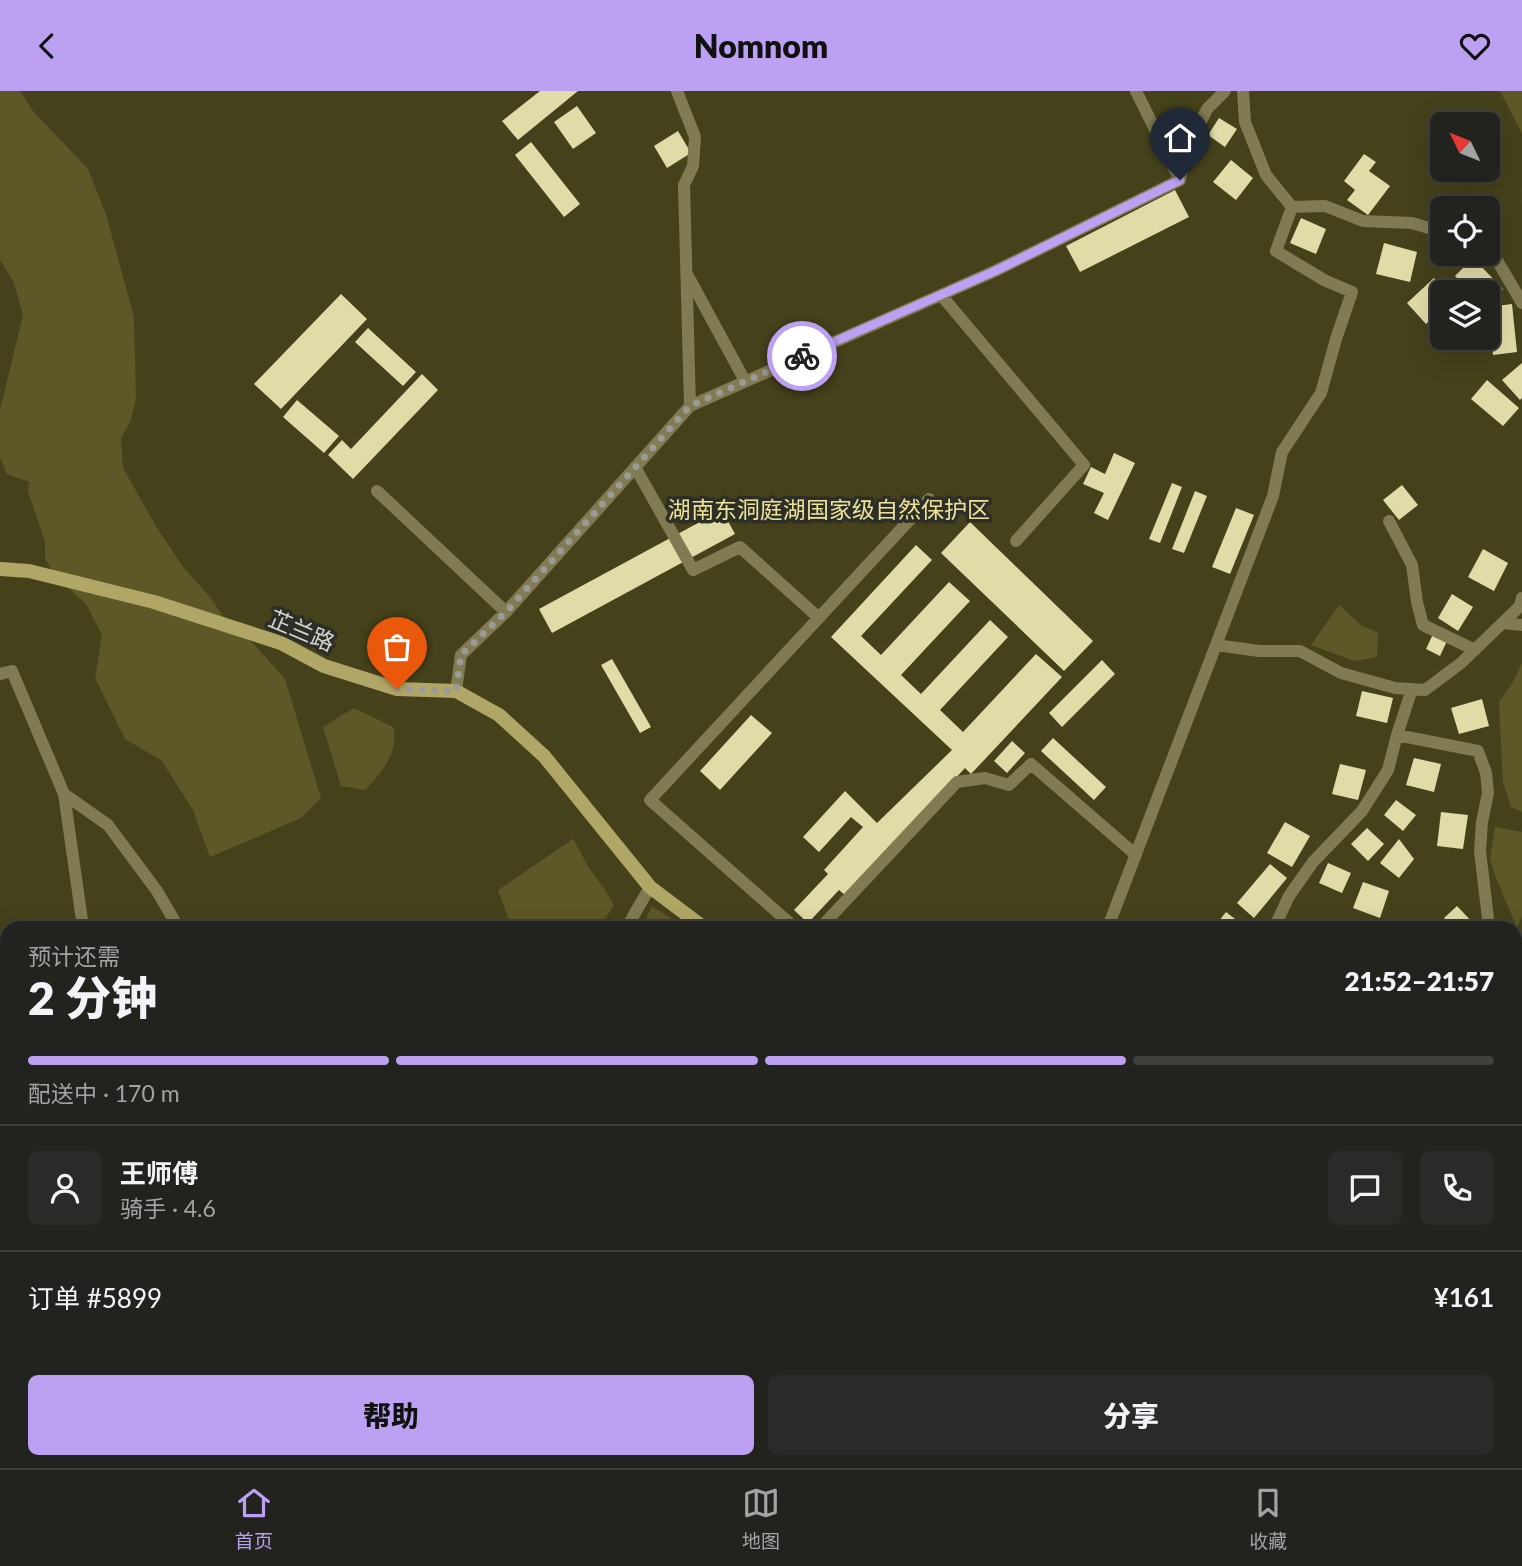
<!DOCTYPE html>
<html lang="zh">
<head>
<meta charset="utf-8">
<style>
	body { margin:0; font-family:Lato,"Noto Sans SC",sans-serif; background:#2a2a28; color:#f1f3f6; height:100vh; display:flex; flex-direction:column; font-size:26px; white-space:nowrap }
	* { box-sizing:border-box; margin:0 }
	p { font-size:23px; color:#a2a4a4 }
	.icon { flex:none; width:38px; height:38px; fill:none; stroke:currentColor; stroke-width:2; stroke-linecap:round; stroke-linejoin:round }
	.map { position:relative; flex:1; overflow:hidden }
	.panel { position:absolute; left:0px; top:830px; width:1522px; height:548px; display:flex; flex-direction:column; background:#22221f; border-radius:21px 21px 0 0; box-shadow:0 7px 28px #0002,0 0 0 2px #3f3f3d }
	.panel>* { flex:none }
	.needle { width:46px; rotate:313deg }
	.fabs { position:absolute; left:1430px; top:21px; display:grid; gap:14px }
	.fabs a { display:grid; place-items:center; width:70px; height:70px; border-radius:10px; background:#22221f; box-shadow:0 7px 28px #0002,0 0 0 2px #3f3f3d; font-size:35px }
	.pin { position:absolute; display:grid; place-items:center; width:60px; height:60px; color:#fff; margin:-72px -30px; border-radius:50% 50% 50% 0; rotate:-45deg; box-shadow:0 0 7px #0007 }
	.pin .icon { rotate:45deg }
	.courier { position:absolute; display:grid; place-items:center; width:70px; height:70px; margin:-35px; border:5px solid #bca0f2; border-radius:50%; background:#fff; color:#222; box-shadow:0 2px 9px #0007 }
	.summary em { font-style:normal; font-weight:800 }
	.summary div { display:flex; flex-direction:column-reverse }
	.summary { display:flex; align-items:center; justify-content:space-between; height:119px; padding:0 28px }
	h1 { font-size:46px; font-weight:800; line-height:52px }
	.bar { display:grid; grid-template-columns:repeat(4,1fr); gap:10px 7px; align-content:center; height:84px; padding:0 28px }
	.bar i { height:9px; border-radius:5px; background:#3f3f3d }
	.bar .active { background:#bca0f2 }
	.bar p { grid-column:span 4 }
	.line { display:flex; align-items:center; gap:18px; padding:0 28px; border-top:2px solid #3f3f3d }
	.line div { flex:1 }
	.round { display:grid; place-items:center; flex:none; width:74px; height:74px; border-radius:10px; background:#2a2a28 }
	.button { display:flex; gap:14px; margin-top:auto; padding:14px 28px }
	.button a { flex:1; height:80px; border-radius:10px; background:#bca0f2; color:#111; font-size:28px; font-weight:800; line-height:80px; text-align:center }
	.button a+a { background:#2a2a28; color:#f1f3f6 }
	header { display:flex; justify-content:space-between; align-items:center; height:91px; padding:0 28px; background:#bca0f2; color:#111; font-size:32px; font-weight:800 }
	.tab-bar { display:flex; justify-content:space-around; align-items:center; height:98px; border-top:2px solid #3f3f3d; background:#22221f; font-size:19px; color:#a2a4a4 }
	.tab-bar a { display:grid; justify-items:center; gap:4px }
	.tab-bar .active { color:#bca0f2 }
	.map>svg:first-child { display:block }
</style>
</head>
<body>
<header><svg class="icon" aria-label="back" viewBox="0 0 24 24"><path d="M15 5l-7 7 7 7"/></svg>Nomnom<svg class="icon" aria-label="heart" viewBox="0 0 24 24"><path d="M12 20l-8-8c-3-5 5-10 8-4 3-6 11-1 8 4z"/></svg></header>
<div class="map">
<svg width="1522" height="1377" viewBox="0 0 1522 1377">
	<rect width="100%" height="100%" fill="#2e2e29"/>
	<!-- green -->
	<path fill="#45411b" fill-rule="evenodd" d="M0 0H1522V1377H0ZM1442 33H1488V79H1442ZM1442 117H1488V163H1442ZM1442 201H1488V247H1442ZM7 836H1516V1370H7Z"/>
	<!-- water -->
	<path fill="#5e5828" d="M0 0H20L33 20 88 78 106 123 125 193 134 226 136 307 131 329 121 347 123 377 157 437 184 477 210 506 225 528 253 552 285 588 321 707 301 727 210 766 193 719 161 669 125 648 95 587 102 544 86 513 58 488 45 468V450L28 401 29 391 7 383 0 366V319L23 224 14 192 0 169Z
		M1500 0H1522V43Z
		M1339 514 1361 534 1378 542 1377 566 1354 570 1311 554Z
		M1522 572V721L1511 716 1503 691 1499 611 1513 591Z
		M354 617 393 636C400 660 381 683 365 699L341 695 323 636Z
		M1495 736 1522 741V826L1517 837 1497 789 1490 768Z
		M573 748 589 777 604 797 614 814 600 836H514L510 832 498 799Z
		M652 815 684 836H642Z
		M1522 1016V1129L1516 1125V1017Z"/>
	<!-- building -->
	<path fill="#e1dba8" d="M540 0H578L518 49 502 30Z
		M577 15 596 42 573 58 554 31Z
		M1219 27 1237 38 1225 56 1208 44Z
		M678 40 691 62 667 77 654 55Z
		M531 51 580 113 564 126 515 64Z
		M1364 63 1376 71 1369 80 1390 95 1368 124 1347 109 1355 99 1344 90Z
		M1231 69 1253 87 1236 109 1213 91Z
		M1175 99 1189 126 1080 181 1066 155Z
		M1301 127 1326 138 1316 163 1290 152Z
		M1384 152 1417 161 1410 191 1376 183Z
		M1473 167 1503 198 1488 213V201H1470L1455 185Z
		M1434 187 1447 201H1442V218L1426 233 1407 212Z
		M341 203 367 228 281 318 254 293Z
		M1512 213 1517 261 1493 264 1488 216Z
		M368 237 416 281 403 295 355 251Z
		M1522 272V307L1520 309 1502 289Z
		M422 283 438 299 353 388 328 364 342 349 351 358Z
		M1487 289 1519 317 1503 335 1471 308Z
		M297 309 339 345 324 362 283 326Z
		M1114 362 1135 372 1108 429 1094 422 1104 402 1083 393 1091 376 1105 383Z
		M1172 392 1182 396 1160 452 1149 448Z
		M1402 394 1418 414 1399 429 1383 409Z
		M1195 400 1207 405 1184 462 1172 458Z
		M1236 417 1254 424 1230 483 1212 476Z
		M722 419 735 443 552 542 539 518Z
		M970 431 1093 550 1064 580 941 462Z
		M916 454 932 469 861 545 881 564 949 491 970 510 901 584 921 603 990 529 1008 546 940 619 963 641 1036 563 1062 586 971 683 965 677 846 805 839 799 808 832 794 819 828 783 824 779 863 736 851 726 819 761 803 746 845 700 877 732 952 659 831 546Z
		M1483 458 1508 472 1494 500 1468 486Z
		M1452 503 1473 516 1458 540 1438 527Z
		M1433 543 1447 550 1440 565 1426 558Z
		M612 568 651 636 640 642 601 574Z
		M1102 569 1115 583 1062 636 1049 622Z
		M1362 600 1393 607 1387 632 1356 625Z
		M1482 608 1489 635 1459 643 1451 617Z
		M751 624 772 642 720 699 700 680Z
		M1053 647 1106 696 1094 709 1041 660Z
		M1012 650 1025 662 1007 682 994 670Z
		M1414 667 1441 673 1434 701 1406 694Z
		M1340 673 1366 679 1358 709 1332 703Z
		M1396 709 1416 724 1403 740 1384 724Z
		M1441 721 1468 724 1463 758 1437 755Z
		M1285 731 1310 745 1292 776 1267 762Z
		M1367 737 1384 753 1368 770 1351 753Z
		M1399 748 1414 768 1399 787 1380 772Z
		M1328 772 1351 782 1342 802 1319 792Z
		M1270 773 1287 787 1254 827 1237 812Z
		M1363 791 1389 800 1380 827 1353 817Z
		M1457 815 1477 836H1453L1444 827Z
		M1226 821 1243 834 1241 836H1214Z
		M1341 828 1360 836H1337Z
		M1085 1370H1095L1101 1377H1078Z"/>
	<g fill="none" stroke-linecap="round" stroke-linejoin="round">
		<!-- street -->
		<path stroke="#807b53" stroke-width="12" d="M1136 0 1180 89
			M1292 116 1325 115 1363 130 1412 132 1442 141
			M1487 163 1498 171 1522 212
			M687 183 745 290
			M941 204 1084 374 1016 450
			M690 315 995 180 1180 89 1186 61 1207 18 1225 0
			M635 376 693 479 740 456 819 527
			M377 400 506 521
			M1389 430 1412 474 1417 511 1423 534 1475 559
			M1503 532 1522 534
			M1216 554 1259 560H1300L1341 582 1395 597 1425 599 1461 572 1520 515 1522 507
			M0 583 12 580 64 703 83 836
			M456 600 461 564 506 521 690 315 684 94 693 75 695 46 677 0
			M1397 644 1478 660 1486 682 1488 702 1482 731 1480 760 1489 836
			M64 703 108 734 157 800 178 836
			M627 836 650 796
			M794 836 650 709 929 408
			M821 836 957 691 985 687 1009 694 1031 673 1136 764
			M1108 836 1273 405 1282 361 1321 302 1336 248 1352 201 1324 189 1276 160 1292 116 1266 84 1245 31 1243 0
			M1279 836 1277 831 1289 805 1313 771 1362 720 1388 679 1397 644 1412 598
			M0 1059 7 1056
			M0 1101 7 1095
			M0 1303 7 1314
			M40 1370 43 1377
			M437 1377 440 1370
			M1126 1377V1370"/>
		<!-- secondary -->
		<path stroke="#b0a766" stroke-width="14" d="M0 478 29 480 154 511 281 552 324 575 397 598 456 600 499 624 544 665 650 796 703 836
			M1516 930 1522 923
			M1516 1247 1522 1251"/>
	</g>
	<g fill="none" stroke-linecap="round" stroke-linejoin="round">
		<!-- done -->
		<path stroke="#9a9a96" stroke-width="7" stroke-dasharray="0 12.6" d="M397 598 456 600 461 564 506 521 690 315 802 265"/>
		<!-- route -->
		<path stroke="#bca0f2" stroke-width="9" d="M802 265 995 180 1180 89"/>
	</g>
	<g text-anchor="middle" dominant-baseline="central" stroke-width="7" stroke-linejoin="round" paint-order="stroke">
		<!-- park labels -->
		<g font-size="23" fill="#ece396" stroke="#2e2e29">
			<text x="829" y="418">湖南东洞庭湖国家级自然保护区</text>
		</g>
		<!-- street labels -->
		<g font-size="23" fill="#d4d4d1" stroke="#2e2e29">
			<text transform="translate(302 539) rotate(23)">芷兰路</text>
		</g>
	</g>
</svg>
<div class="fabs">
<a><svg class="needle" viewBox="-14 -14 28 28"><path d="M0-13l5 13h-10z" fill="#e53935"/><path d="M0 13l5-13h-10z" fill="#a2a4a4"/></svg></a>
<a><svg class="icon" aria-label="locate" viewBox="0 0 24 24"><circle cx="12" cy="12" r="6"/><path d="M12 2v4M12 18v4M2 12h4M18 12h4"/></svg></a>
<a><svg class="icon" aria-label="layers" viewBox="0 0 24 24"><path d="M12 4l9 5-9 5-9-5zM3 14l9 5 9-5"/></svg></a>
</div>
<div class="pin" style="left:397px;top:598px;background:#ea580c"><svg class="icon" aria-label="bag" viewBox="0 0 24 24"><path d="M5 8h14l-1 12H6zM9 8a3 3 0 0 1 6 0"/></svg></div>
<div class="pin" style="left:1180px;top:89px;background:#1f2937"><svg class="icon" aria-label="home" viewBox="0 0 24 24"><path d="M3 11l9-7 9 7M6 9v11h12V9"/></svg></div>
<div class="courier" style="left:802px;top:265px"><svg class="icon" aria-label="bike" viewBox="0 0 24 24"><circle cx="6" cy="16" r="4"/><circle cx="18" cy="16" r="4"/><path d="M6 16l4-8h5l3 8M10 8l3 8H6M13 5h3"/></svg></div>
<section class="panel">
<div class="summary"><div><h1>2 分钟</h1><p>预计还需</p></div><em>21:52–21:57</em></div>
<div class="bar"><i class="active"></i><i class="active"></i><i class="active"></i><i></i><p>配送中 · 170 m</p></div>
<div class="line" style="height:126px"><a class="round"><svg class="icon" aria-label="person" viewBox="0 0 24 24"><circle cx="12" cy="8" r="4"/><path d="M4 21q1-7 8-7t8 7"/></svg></a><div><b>王师傅</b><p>骑手 · 4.6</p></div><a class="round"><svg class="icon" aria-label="chat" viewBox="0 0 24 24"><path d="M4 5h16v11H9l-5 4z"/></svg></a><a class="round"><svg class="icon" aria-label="phone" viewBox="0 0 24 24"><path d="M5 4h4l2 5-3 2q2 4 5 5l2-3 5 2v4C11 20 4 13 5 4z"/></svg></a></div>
<div class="line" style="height:91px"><div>订单 #5899</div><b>¥161</b></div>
<div class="button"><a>帮助</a><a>分享</a></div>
</section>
</div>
<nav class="tab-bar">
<a class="active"><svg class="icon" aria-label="home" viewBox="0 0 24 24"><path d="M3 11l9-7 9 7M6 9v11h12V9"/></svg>首页</a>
<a><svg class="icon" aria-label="map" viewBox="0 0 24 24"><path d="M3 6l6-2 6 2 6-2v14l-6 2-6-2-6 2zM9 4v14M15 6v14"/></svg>地图</a>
<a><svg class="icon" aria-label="saved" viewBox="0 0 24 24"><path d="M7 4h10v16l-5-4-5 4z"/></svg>收藏</a>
</nav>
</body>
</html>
